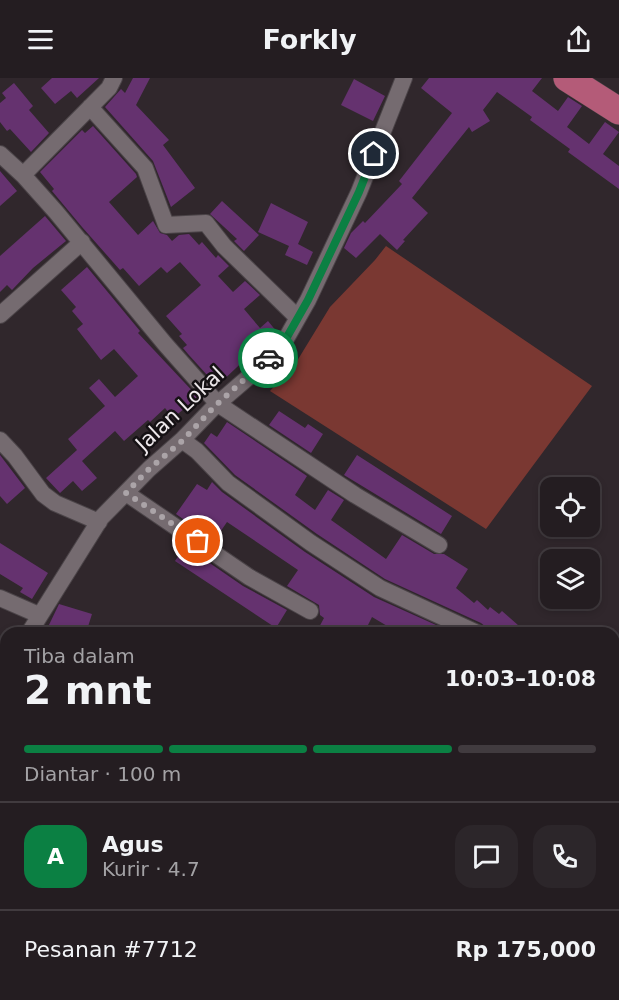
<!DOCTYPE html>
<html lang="id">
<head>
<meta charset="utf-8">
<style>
	body { margin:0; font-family:"DejaVu Sans",sans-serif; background:#2c262a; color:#f1f3f6; height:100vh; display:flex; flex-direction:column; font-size:22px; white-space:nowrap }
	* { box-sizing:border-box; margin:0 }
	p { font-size:20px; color:#a3a2a5 }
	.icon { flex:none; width:33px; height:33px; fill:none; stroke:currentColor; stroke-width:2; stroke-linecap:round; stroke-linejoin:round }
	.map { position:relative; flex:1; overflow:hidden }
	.panel { position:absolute; left:0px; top:549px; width:620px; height:374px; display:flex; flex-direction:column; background:#241d21; border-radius:18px 18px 0 0; box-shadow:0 3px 9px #0003,0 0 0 2px #413b3f }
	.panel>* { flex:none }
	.tools { position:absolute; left:540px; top:399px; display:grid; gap:12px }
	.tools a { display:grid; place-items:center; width:60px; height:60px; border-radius:12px; background:#241d21; box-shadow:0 3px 9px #0003,0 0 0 2px #413b3f; font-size:30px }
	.pin { position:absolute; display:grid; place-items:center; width:51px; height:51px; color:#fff; margin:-26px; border:3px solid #fff; border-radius:50%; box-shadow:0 2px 6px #0007 }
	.courier { position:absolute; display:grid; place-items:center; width:60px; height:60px; margin:-30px; border:4px solid #0b8043; border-radius:50%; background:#fff; color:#222; box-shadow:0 2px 8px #0007 }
	.head em { font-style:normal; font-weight:700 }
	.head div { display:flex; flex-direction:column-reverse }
	.head { display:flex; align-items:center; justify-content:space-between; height:102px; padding:0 24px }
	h1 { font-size:39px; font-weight:700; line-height:45px }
	.bar { display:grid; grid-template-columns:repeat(4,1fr); gap:9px 6px; align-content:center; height:72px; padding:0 24px }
	.bar i { height:8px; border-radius:4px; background:#413b3f }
	.bar .current { background:#0b8043 }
	.bar p { grid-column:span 4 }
	.line { display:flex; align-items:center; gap:15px; padding:0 24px; border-top:2px solid #413b3f }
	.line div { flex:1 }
	.round { display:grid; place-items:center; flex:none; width:63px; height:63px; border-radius:18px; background:#2c262a }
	header { display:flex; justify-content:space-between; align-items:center; height:78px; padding:0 24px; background:#241d21; font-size:27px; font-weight:700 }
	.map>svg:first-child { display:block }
</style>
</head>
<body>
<header><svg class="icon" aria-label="menu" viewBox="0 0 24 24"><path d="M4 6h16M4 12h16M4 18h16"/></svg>Forkly<svg class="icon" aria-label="share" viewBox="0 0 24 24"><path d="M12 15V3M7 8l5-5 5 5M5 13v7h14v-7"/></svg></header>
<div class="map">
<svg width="619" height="922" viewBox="0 0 619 922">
	<rect width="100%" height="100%" fill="#30272c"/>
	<!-- green -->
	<path fill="#7a3832" d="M386 168 592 308 486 451 270 313 297 283 330 229 375 182Z"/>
	<!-- building -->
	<path fill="#65326f" d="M52 0H99L77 20 71 13 55 26 41 10Z
		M133 0H150L136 27 169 62 163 67 195 110 171 129 153 83 105 29 121 11 125 15Z
		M429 0H542L532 13 558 33 568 19 582 28 567 49 589 66 605 44 619 54 603 76 619 88V111L568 74 570 71 530 42 532 39 497 14 483 32 490 43 472 54 469 49 412 120 428 135 403 162 405 163 397 172 380 156 356 180 344 170 351 155 363 143 365 145 402 106 399 103 452 35 421 10Z
		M354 1 385 18 373 43 341 27Z
		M14 5 33 28 29 32 49 55 31 74 10 51 7 53 0 44V25L6 20 2 15Z
		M93 48 136 96 137 99 109 124 138 157 153 143 160 155 167 157 172 163 179 157 189 156 199 167 202 164 216 180 218 177 229 188 218 198 233 214 245 203 260 217 244 231 260 250 268 243 277 254 267 266 256 275 254 273 217 308 188 276 183 270 187 267 179 258 182 256 166 238 201 207 180 184 167 195 161 189 139 208 123 190 120 192 82 149 52 113 54 111 40 94 82 52 85 55Z
		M0 93 17 113 0 128Z
		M222 123 259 157 244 173 234 163 237 161 210 136Z
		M271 125 308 144 298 166 313 174 307 187 285 177 289 168 258 154Z
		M45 138 66 163 33 190 12 212 7 207 0 214V178Z
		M87 189 140 253 138 255 198 319 173 340 165 330 150 344 148 342 124 363 115 353 82 383 97 400 82 413 73 403 60 415 46 400 77 372 68 361 105 328 89 310 99 301 115 319 138 298 114 271 101 282 77 251 83 246 72 233 76 229 61 212Z
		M279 333 305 350 308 346 323 356 311 375 269 347Z
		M227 344 307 398 295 417 315 432 328 412 344 422 331 442 386 481 402 457 434 476H444L468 491 456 510 474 525 477 522 488 532 490 529 499 536 502 533 527 555H487L486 549 481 545 385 501 317 456 235 397 204 365 211 355 217 359Z
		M0 377 25 410 7 426 0 418Z
		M357 377 452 438 441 456 344 397Z
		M212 404 222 414 305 474 374 519 436 547 431 555H399L372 539 364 555H316L324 540 320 537 319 527 287 508 298 492 227 444 214 463 176 436 197 406 207 412Z
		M0 465 48 495 32 521 20 514 23 510 0 496Z
		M185 468 243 508 287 532 276 550 175 483Z
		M59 526 92 536 86 555H65L48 549Z"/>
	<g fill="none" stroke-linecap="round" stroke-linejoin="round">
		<defs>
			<path id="street" d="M90 29 145 90 166 147 206 145 224 168 298 240
				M0 76 23 97 56 134 165 266 218 326 355 417 439 467
				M23 97 109 10 114 0
				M0 237 82 164
				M0 362 15 378 43 416 55 425 99 444
				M182 362 197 373 228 405 311 465 380 510 477 555
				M126 415 249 499 310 533
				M0 520 39 537
				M29 555 101 440 149 391 182 362 215 328 259 290 287 259 308 222 359 114 404 0
				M0 607 6 596"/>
			<path id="primary" d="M567 0 619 33"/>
		</defs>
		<!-- street casing -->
		<use href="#street" stroke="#4b4448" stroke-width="18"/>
		<!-- primary casing -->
		<use href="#primary" stroke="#4b4448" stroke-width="28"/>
		<!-- street -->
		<use href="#street" stroke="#756b70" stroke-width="16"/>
		<!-- primary -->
		<use href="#primary" stroke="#b45b78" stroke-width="27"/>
	</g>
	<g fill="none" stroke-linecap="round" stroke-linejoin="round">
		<!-- done -->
		<path stroke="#aba4a8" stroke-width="6" stroke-dasharray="0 10.8" d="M198 463 126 415 149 391 182 363 215 328 268 280"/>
		<!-- route -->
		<path stroke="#0b8043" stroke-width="8" d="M268 280 287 259 308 222 359 114 374 76"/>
	</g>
	<g text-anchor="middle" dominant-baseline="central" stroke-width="5" stroke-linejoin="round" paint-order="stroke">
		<!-- street labels -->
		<g font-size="21" fill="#ede8eb" stroke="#151114">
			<text transform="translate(180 331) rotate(-43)">Jalan Lokal</text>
		</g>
	</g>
</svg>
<div class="tools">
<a><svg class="icon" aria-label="locate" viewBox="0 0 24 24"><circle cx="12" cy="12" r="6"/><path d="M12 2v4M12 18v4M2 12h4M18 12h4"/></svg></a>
<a><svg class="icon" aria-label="layers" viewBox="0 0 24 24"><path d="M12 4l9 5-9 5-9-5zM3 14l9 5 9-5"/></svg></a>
</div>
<div class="pin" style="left:198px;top:463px;background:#ea580c"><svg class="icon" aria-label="bag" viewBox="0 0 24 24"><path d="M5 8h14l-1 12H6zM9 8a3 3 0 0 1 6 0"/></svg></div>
<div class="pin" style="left:374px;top:76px;background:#1f2937"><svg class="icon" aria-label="home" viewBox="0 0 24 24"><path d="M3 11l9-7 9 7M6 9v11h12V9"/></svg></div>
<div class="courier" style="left:268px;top:280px"><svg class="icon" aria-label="car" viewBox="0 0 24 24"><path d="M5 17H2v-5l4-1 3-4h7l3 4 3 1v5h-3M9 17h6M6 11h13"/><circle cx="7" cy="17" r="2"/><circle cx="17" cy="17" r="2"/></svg></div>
<section class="panel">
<div class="head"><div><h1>2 mnt</h1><p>Tiba dalam</p></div><em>10:03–10:08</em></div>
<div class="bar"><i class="current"></i><i class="current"></i><i class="current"></i><i></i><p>Diantar · 100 m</p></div>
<div class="line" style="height:108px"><b class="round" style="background:#0b8043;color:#fff">A</b><div><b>Agus</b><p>Kurir · 4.7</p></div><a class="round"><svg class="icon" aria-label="chat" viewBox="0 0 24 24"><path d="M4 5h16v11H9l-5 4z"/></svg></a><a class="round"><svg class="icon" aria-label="phone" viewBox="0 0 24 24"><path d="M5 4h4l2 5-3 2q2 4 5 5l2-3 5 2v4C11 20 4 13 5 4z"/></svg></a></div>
<div class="line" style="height:78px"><div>Pesanan #7712</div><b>Rp 175,000</b></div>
</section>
</div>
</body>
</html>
